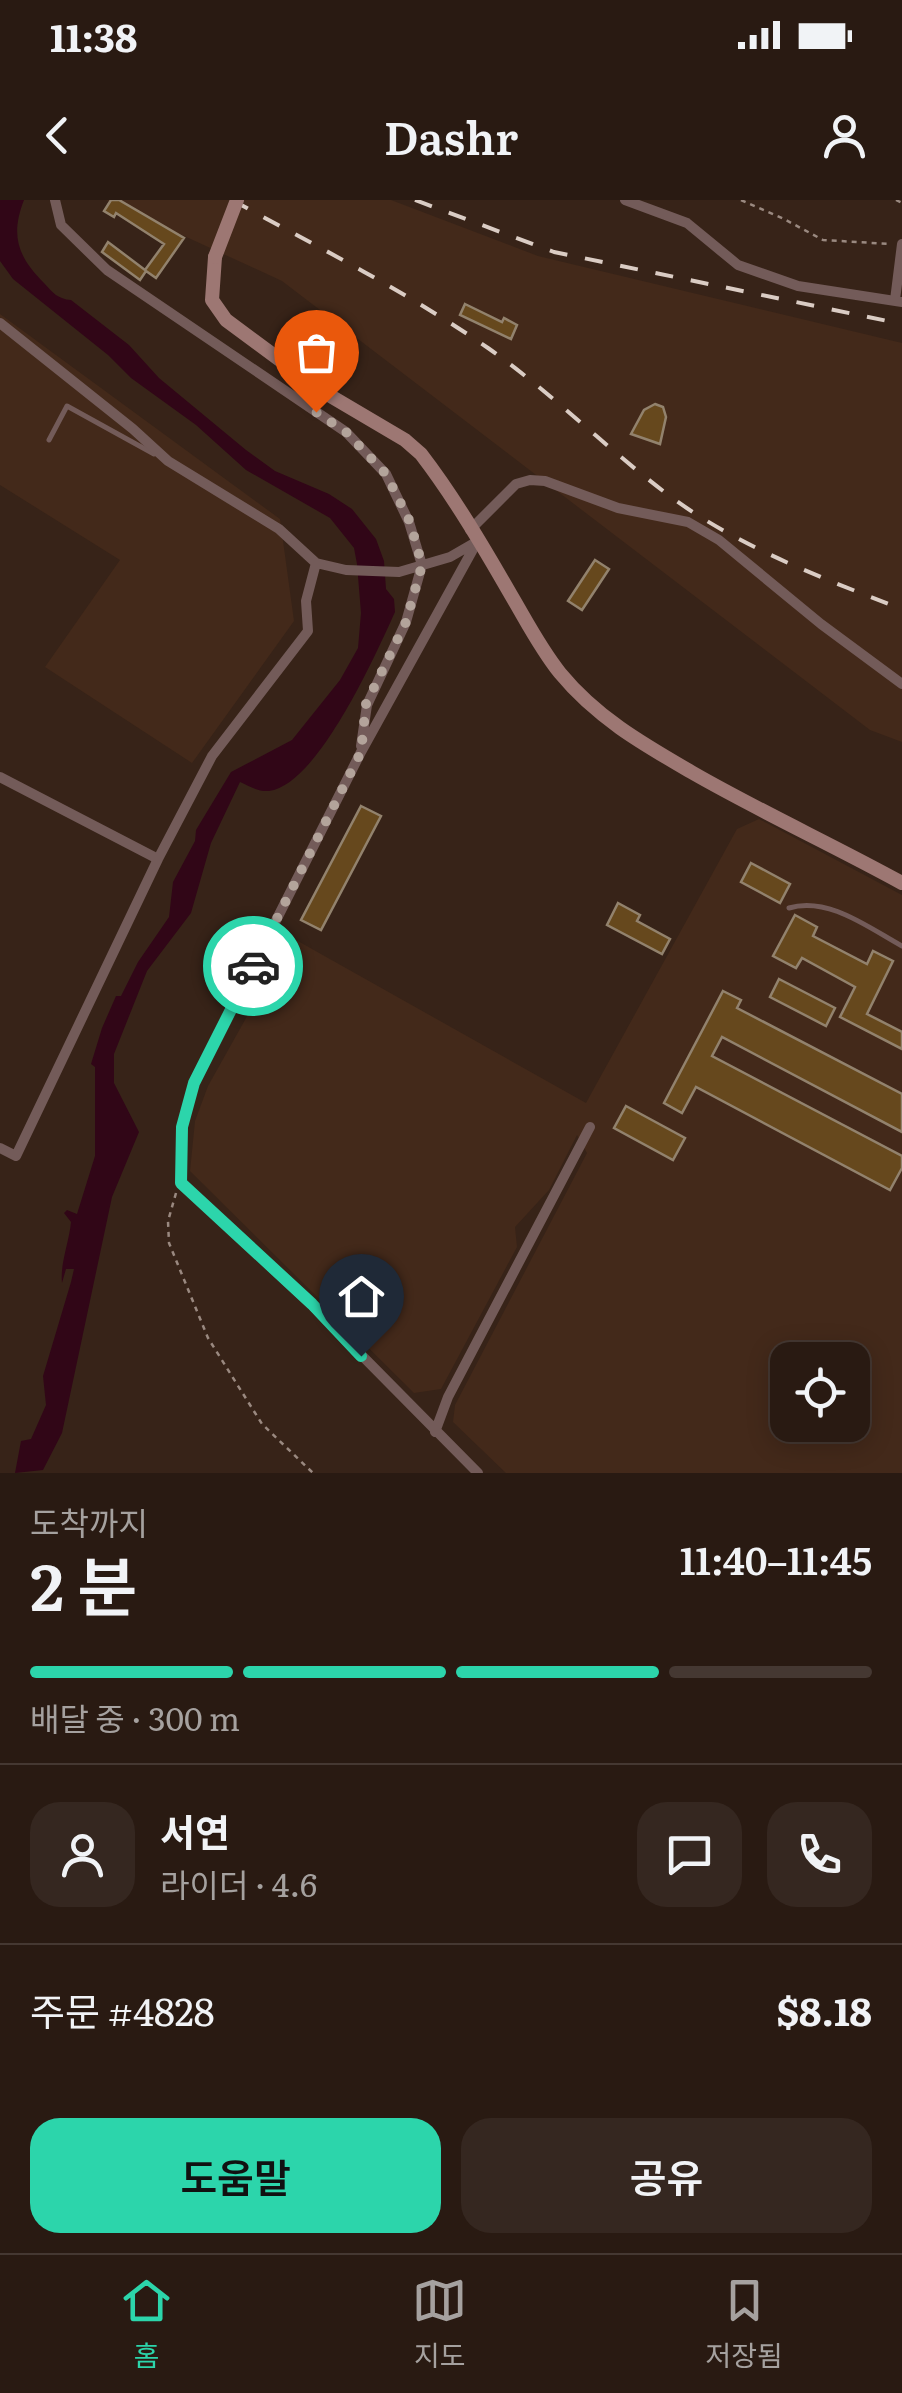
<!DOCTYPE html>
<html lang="ko">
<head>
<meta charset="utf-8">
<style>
	body { margin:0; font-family:Literata,"Noto Sans KR",serif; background:#352720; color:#f1f3f6; height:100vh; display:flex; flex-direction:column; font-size:38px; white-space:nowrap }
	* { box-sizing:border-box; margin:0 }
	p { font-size:32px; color:#a5a19f }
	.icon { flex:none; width:55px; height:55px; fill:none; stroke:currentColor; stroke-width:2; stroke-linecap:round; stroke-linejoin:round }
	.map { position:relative; height:1273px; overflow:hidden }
	.sheet { display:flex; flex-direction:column; background:#291a12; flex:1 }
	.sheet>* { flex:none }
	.buttons { position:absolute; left:770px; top:1142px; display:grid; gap:20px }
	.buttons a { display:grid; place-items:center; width:100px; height:100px; border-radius:20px; background:#291a12; box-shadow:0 5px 25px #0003,0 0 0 2px #453832; font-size:50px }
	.pin { position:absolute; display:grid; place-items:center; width:85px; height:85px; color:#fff; margin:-102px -42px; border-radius:50% 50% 50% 0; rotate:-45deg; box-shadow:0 0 10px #0007 }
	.pin .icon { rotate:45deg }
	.courier { position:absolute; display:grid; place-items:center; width:100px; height:100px; margin:-50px; border:8px solid #2cd5ab; border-radius:50%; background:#fff; color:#222; box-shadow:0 2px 12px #0007 }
	.overview em { font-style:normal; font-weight:600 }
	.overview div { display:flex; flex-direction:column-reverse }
	.overview { display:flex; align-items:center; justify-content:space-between; height:170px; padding:0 30px }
	h1 { font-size:65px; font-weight:600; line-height:75px }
	.bar { display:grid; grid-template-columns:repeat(4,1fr); gap:15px 10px; align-content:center; height:120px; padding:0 30px }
	.bar i { height:12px; border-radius:8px; background:#453832 }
	.bar .active { background:#2cd5ab }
	.bar p { grid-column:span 4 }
	.line { display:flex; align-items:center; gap:25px; padding:0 30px; border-top:2px solid #453832 }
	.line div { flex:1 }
	.round { display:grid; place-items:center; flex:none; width:105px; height:105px; border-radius:30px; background:#352720 }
	.primary-button { display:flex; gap:20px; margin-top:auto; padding:20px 30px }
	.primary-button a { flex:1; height:115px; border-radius:30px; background:#2cd5ab; color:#111; font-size:40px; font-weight:600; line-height:115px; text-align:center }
	.primary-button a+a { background:#352720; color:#f1f3f6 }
	.status { display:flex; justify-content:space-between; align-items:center; height:70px; padding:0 50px; background:#291a12; direction:ltr }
	.status svg { height:28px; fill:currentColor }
	header { display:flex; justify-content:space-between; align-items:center; height:130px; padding:0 30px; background:#291a12; font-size:45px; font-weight:600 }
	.tab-bar { display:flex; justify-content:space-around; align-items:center; height:140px; border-top:2px solid #453832; background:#291a12; font-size:28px; color:#a5a19f }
	.tab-bar a { display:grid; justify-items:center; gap:5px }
	.tab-bar .active { color:#2cd5ab }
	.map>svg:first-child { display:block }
</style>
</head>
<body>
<div class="status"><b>11:38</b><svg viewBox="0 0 49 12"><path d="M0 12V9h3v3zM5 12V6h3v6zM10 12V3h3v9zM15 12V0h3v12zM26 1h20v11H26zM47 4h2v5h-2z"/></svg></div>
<header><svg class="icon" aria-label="back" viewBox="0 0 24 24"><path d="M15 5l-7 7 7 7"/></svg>Dashr<svg class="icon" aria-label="person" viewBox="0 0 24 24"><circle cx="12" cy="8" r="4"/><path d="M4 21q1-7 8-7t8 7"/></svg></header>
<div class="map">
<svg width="902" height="1273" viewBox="0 0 902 1273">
	<rect width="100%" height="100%" fill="#372318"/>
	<!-- built -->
	<path fill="#43291a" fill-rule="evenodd" d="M106 0H391L538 56 902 143V542L870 530 282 81Z
		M0 114 280 319 294 421 192 563 45 467 120 360 0 285Z
		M759 619 902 695V1273H506L453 1222 455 1205 587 953 577 935 549 990 515 1027 517 1047 441 1189 414 1193 190 971 195 921 208 886 278 761 283 764 296 740 586 903 737 629ZM788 1160H852V1225H788Z"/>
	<!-- water -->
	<path fill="#310617" d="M0 0H24C10 36 18 57 44 83 53 93 58 99 71 100L129 145 159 178 246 250 275 271 329 294 352 309 376 339 384 361 386 389 394 399 395 412C376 454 318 585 269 591 258 592 249 586 240 582L211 643 191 713 147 771 114 854V883L139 932 112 997 62 1233 43 1270 15 1273 21 1241 31 1239 46 1205 43 1176 71 1082 74 1069H66L62 1083C60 1063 69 1043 71 1022L64 1013 67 1010 77 1014 95 956V867L91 864 102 828 116 796H121L138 762 169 717 173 682 195 641 196 630 231 572 292 540 340 480 358 448 361 413 357 364 354 348 330 318 246 270 196 225 131 178 108 155 13 79 0 61Z"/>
	<!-- building -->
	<path fill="#66481d" stroke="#92826d" stroke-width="2.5" d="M111 0H119L184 38 156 78 146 71 140 80 102 52 108 42 145 70 164 44 116 13 114 17 104 11Z
		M465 104 502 122 504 118 517 125 511 139 460 115Z
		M296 122 344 157 335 169 288 134Z
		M655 204 663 207 666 217 660 244 631 234 644 210Z
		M595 360 609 369 582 410 568 401Z
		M361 606 381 616 321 730 301 720Z
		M751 663 790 684 780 703 741 682Z
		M618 703 640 715 637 721 670 739 662 754 607 725Z
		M795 715 817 727 813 736 867 764 873 751 893 761 867 814 902 832V849L840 817 855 787 802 758 796 768 773 756Z
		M779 779 835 808 826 826 770 797Z
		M723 791 741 800 737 808 902 894V932L722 837 712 856 902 956V968L890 990 696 887 682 913 664 903Z
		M626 906 685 938 673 960 614 928Z"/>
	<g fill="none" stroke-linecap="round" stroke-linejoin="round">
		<!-- path -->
		<path stroke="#9a8980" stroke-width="2.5" stroke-dasharray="5 5" stroke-linecap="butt" d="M741 0 784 19 823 40 890 44
			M896 0 902 3
			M176 993 168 1021 169 1043 208 1138 262 1224 313 1273"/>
		<!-- lane -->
		<path stroke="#735b59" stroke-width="5" d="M49 240 67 206 154 254
			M789 708C828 696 869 728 902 746"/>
		<!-- street -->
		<path stroke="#735b59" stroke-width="10" d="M55 0 61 25 107 70 346 232 386 274 409 322 422 365 406 422 367 505 361 546
			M625 0 687 23 738 65 798 86 902 102
			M895 100 902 44
			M0 123 133 229 168 261 279 329 316 363 346 370 399 372 450 357 476 342
			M470 330 516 284 530 280 545 281 618 308 688 322 719 340 821 424 902 484
			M477 342 361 552 194 883 182 927 181 983 312 1105 478 1273
			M0 577 158 659
			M0 948 16 956 158 659 212 556 308 431 306 401 316 363
			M435 1232 448 1197 590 927"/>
		<!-- secondary -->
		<path stroke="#9d7773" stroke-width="14" d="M215 57 212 100 226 120 322 191 405 240 421 254C454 297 484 348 511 395 527 422 540 448 560 473 597 518 643 544 693 573 761 612 833 645 902 683"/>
		<!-- rail -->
		<path stroke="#daccc4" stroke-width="4" stroke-dasharray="18 18" stroke-linecap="butt" d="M232 0C318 47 407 92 488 148 552 193 608 250 671 297 739 347 824 379 902 409
			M415 0 554 52 902 124"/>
		<!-- secondary-bridge -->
		<path stroke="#9d7773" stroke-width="14" d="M215 57 237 0"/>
	</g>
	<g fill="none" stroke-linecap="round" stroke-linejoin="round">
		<!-- done -->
		<path stroke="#b3a49b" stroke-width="10" stroke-dasharray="0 18" d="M253 766 361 552 366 504 406 422 422 365 410 322 386 274 346 232 316 212"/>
		<!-- route -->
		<path stroke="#2cd5ab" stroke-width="12" d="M253 766 194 883 182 927 181 983 312 1104 361 1156"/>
	</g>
</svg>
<div class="buttons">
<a><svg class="icon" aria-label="locate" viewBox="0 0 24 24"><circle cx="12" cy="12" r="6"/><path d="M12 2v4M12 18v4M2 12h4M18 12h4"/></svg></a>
</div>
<div class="pin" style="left:316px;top:212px;background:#ea580c"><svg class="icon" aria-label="bag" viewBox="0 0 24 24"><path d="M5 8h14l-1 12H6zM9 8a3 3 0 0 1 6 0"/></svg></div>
<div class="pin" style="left:361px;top:1156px;background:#1f2937"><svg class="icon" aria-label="home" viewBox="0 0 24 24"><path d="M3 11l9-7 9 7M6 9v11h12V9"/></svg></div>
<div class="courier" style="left:253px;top:766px"><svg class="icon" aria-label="car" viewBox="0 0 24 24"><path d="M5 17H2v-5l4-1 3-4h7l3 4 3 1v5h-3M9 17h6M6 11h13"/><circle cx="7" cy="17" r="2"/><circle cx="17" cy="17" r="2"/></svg></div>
</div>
<section class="sheet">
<div class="overview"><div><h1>2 분</h1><p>도착까지</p></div><em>11:40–11:45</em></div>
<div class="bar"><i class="active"></i><i class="active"></i><i class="active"></i><i></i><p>배달 중 · 300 m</p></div>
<div class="line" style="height:180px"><a class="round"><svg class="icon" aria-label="person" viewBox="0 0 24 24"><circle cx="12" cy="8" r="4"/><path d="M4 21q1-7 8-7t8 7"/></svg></a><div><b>서연</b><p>라이더 · 4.6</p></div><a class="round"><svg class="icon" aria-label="chat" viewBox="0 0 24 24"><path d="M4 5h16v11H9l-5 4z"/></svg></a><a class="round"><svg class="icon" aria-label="phone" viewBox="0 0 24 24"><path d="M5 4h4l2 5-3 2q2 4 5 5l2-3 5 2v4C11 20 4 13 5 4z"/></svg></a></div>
<div class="line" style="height:130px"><div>주문 #4828</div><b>$8.18</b></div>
<div class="primary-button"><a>도움말</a><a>공유</a></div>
</section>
<nav class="tab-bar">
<a class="active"><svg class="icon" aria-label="home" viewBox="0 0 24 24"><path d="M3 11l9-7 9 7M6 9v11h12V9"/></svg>홈</a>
<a><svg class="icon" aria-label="map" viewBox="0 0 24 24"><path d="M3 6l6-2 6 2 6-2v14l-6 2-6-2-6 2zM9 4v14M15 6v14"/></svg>지도</a>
<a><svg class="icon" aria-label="saved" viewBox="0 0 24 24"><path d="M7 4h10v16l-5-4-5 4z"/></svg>저장됨</a>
</nav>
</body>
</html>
